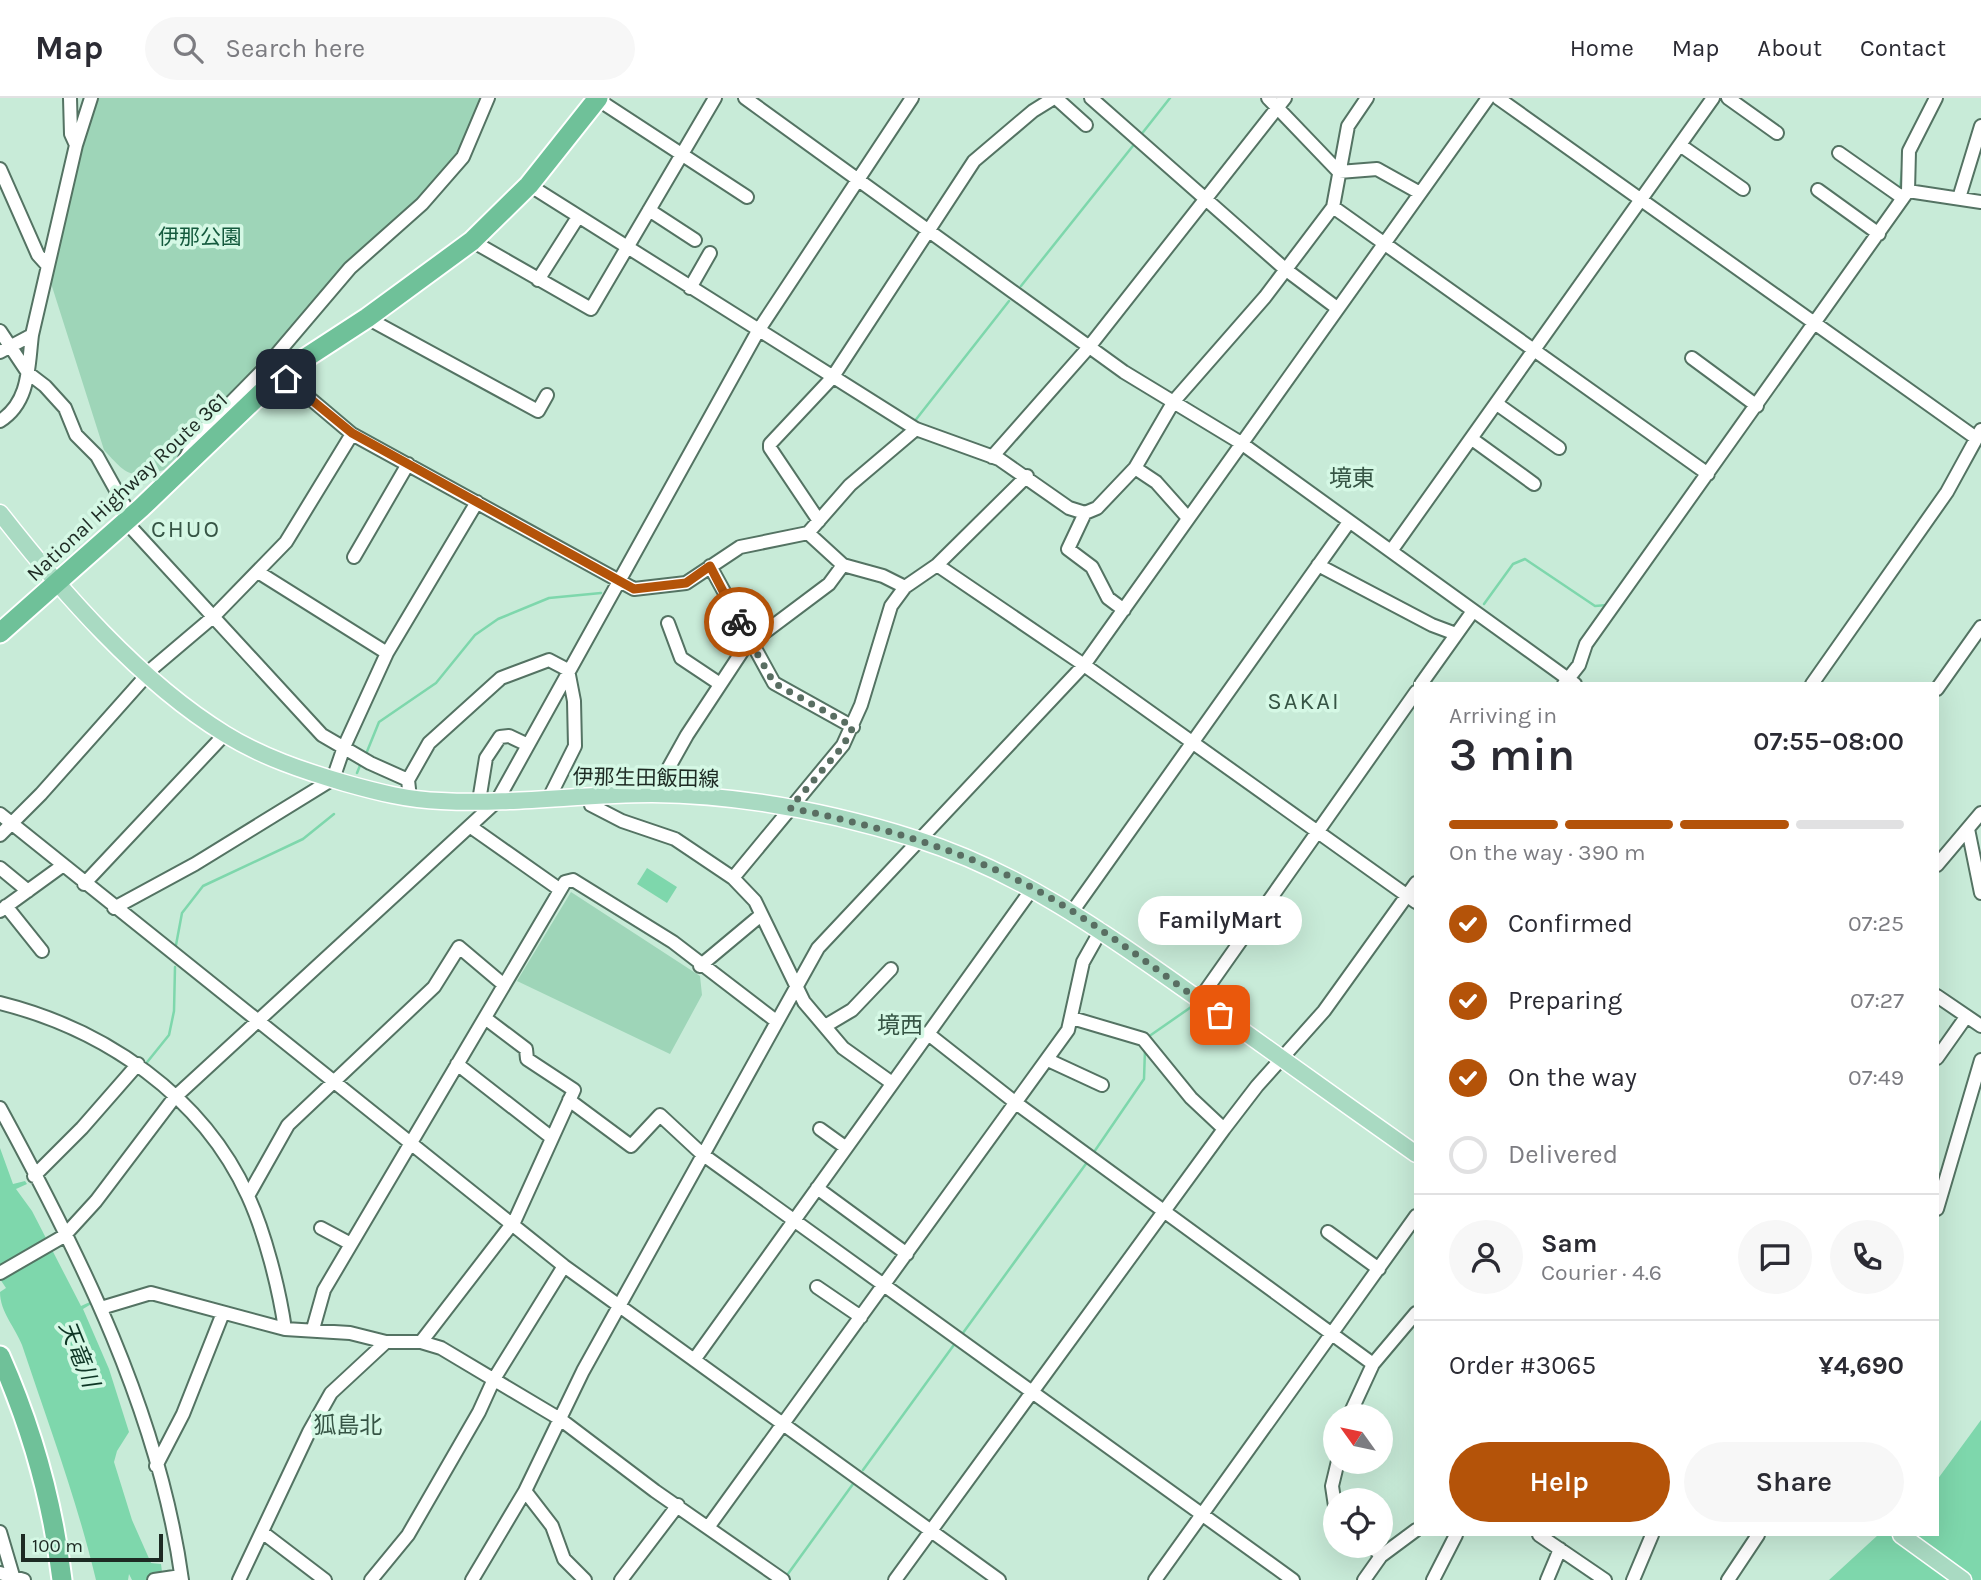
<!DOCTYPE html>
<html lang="en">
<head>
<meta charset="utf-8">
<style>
	body { margin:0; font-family:Karla,"Noto Sans JP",sans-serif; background:#f7f7f7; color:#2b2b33; height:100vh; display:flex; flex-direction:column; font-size:26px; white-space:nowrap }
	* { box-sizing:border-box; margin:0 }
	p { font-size:23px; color:#7c7c81 }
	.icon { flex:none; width:38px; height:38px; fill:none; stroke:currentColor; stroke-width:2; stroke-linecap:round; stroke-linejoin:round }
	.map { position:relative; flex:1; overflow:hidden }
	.drawer { position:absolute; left:1414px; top:584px; width:525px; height:854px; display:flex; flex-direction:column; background:#fff; border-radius:0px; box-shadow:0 7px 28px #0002 }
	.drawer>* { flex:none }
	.needle { width:46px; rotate:303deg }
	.fabs { position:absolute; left:1323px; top:1306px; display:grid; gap:14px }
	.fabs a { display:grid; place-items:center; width:70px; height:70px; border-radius:50%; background:#fff; box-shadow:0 7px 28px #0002; font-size:35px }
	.scale { position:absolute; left:21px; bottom:18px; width:142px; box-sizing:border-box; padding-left:7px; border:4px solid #1d2a23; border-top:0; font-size:19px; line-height:24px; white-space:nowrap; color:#1d2a23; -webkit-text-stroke:5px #d5f8e5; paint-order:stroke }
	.pin { position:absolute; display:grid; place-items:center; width:60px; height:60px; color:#fff; margin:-30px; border-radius:14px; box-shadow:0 4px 10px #0006 }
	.courier { position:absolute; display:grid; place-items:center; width:70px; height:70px; margin:-35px; border:5px solid #b45309; border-radius:50%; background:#fff; color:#222; box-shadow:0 2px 9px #0007 }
	.bubble { position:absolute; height:49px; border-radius:24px; background:#fff; box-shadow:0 7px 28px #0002; font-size:23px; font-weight:600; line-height:49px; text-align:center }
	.summary em { font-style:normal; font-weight:600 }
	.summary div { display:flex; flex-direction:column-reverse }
	.summary { display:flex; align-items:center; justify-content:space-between; height:119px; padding:0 35px }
	h1 { font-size:46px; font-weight:600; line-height:52px }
	.bar { display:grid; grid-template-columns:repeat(4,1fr); gap:10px 7px; align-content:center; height:84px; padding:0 35px }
	.bar i { height:9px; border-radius:5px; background:#e1e1e2 }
	.bar .selected { background:#b45309 }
	.bar p { grid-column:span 4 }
	.line { display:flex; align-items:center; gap:18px; padding:0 35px; border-top:2px solid #e1e1e2 }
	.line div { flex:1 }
	.round { display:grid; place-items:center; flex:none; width:74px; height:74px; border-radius:37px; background:#f7f7f7 }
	ol { padding:0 35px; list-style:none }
	li { display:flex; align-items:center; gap:21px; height:77px }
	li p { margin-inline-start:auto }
	li .icon { padding:7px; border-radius:50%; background:#b45309; color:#fff; stroke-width:4 }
	li:last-child { color:#7c7c81 }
	li i { width:38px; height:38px; border:4px solid #e1e1e2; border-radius:50% }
	.primary-button { display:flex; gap:14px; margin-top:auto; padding:14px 35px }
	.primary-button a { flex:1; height:80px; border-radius:42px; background:#b45309; color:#fff; font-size:28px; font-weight:600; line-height:80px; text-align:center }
	.primary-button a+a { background:#f7f7f7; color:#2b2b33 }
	header { display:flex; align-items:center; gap:42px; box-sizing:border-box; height:98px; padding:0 35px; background:#fff; border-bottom:2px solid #e1e1e2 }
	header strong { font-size:33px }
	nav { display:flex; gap:38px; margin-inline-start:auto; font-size:24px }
	.search { width:490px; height:63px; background:#f7f7f7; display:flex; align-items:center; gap:18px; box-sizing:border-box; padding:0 24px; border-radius:38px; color:#7c7c81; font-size:26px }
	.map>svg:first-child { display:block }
</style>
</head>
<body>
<header>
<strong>Map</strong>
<div class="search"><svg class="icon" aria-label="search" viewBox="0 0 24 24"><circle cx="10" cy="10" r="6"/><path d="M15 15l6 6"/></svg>Search here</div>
<nav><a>Home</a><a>Map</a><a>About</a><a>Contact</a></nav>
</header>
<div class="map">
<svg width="1981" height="1482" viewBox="0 0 1981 1482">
	<rect width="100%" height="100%" fill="#c8ebd8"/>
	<!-- green -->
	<path fill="#9ed5b8" d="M94 0H486V23L468 62 353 173 290 247 164 372C130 382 126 376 104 352L49 179Z
		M571 794 700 878 702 897 670 956 517 883Z"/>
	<!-- water -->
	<path fill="#7ed7ac" d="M647 770 677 789 667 805 637 786Z
		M0 1050 13 1086 25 1083 27 1086 16 1091 32 1113 81 1208 92 1203 93 1205 83 1211 109 1271 129 1334 117 1353 114 1364 132 1422 151 1465 161 1466 163 1482H132L129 1476 128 1482H96C77 1402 48 1325 22 1247 15 1229 0 1214 0 1194L6 1190 0 1181Z
		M1981 1322V1482H1829L1878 1437H1937V1382Z"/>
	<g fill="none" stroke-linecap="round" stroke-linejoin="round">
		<!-- stream -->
		<path stroke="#7ed7ac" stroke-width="2.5" d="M1140 38 1170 0
			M1900 91 1903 63
			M1021 188 1136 44
			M914 324 1009 203
			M641 484 659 482
			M1484 506 1513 466 1525 461 1595 508 1607 507
			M1465 535 1473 524
			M366 656 379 624 436 585 475 537 498 521 549 500 601 495
			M357 675 361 665
			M176 847 182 815 203 788 303 741 334 716
			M1148 939 1194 907
			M144 968 169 937 174 913 175 869
			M1094 1054 1144 981 1145 951
			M960 1239 1088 1063
			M863 1372 956 1244
			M785 1480 853 1386"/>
		<defs>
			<path id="minor" d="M70 0 71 36 76 47
				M745 0 1124 274 1241 345 1575 586
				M1056 0 1086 27
				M1091 0 1285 171 1337 210
				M1268 0 1339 74
				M1498 0 1976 340
				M1728 0 1777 35
				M597 1 747 99
				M1680 47 1743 91
				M1839 55 1903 100
				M0 71 38 157 47 167
				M1339 74 1377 71 1420 95
				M529 87 916 331 999 361 1069 410 1085 415 1068 451 1092 469 1108 500 1124 512
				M1818 92 1879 136
				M1908 93 1981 104
				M1959 100 1981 28
				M1333 109 1708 376
				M649 112 695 142
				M472 143 591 211 715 0
				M538 182 578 119
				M690 190 710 155
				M367 220 538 313 547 297
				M0 233 28 275 45 288 65 310 76 337 97 358 131 419
				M0 254 32 237 76 47 91 0
				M1692 260 1757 308
				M281 276 352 336 634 491 686 485 740 449 808 435 850 387 916 331
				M1497 306 1559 350
				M0 323C30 304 28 269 32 237
				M1472 341 1534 386
				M992 359 1089 249 1285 0
				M185 361 196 340 265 270 350 170 422 106 463 59 488 0
				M1135 370 1156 384 1188 420
				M1085 415 1097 410 1135 370 1174 303 1265 199 1333 109 1348 28 1367 0
				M819 423 770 350V346L832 280 974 63 1033 13 1054 0
				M126 424 322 637 370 665 408 682 410 700
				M808 435 843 467 883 478 905 489
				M1391 453 1713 0
				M354 459 408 366
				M937 467 1027 378
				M1318 467 1432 527 1456 536
				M710 468 774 585 853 629
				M258 474 387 555
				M668 525 681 560 720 586
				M1421 586 1473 513
				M1564 586 1579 567 1586 546 1903 100 1908 93 1909 53 1936 0
				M1812 586 1947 394 1981 332
				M1937 591 1981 529
				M408 682 429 645 501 580 549 562 568 572 574 603 575 648 549 700
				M654 696 687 637 745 549 829 486 843 467
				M592 699 591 707 622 723 675 741 733 780 755 803 804 904 843 950 892 985
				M479 703 486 660 500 639 509 638 528 647
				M0 716 564 1168 999 1482
				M471 729 559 791
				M1968 731 1981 795
				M0 737 41 696 154 569 213 519 286 444 352 336
				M1937 767 1981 715
				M0 770 28 793
				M733 780 843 647 861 607 891 508 905 489 937 467 1084 567 1416 804
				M84 786 225 636
				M6 808 42 853
				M114 810 195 766 333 681 344 649 387 555 477 404
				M0 813 62 768
				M1072 814 1349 424
				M700 868 761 817
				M1937 898 1981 928
				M1199 902 1416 594
				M0 905C104 931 202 997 248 1098 265 1135 279 1190 285 1231
				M1072 920 1143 941 1191 1000 1224 1031
				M825 928 852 912 891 871
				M927 935 1016 1005 1373 1266
				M1937 960 1966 919
				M1048 962 1102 987
				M457 966 552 1040
				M569 1002 631 1048 660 1017 702 1056 1293 1482
				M0 1010C80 1157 159 1314 182 1482
				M820 1031 845 1049
				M34 1078 82 1030 138 966
				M817 1090 907 1156
				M248 1098 288 1027 434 889 459 849 504 887
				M1937 1111 1981 962
				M321 1130 351 1146
				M1328 1134 1379 1171
				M0 1175 64 1138 96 1103 174 1000 497 703 758 233 912 0
				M817 1189 861 1219
				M101 1210 151 1195 285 1231 350 1235 386 1244H421L441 1250 560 1321 655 1393 783 1482
				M313 1231 324 1192 565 784 573 782 673 844 776 923
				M421 1244 515 1122 574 992 527 961 526 951 485 920
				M694 1262 1032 791
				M1349 1318 1373 1266 1416 1215
				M156 1368 183 1316 223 1215
				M525 1393 552 1428 564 1461 585 1482
				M1335 1408 1332 1388 1338 1363
				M709 1428 1068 932 1083 864 1101 832
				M0 1434 13 1478
				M262 1434 325 1482
				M1539 1437 1605 1482
				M1371 1447 1381 1458
				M0 1475 24 1482
				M154 1482 181 1478
				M239 1482 309 1334 331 1295 386 1244
				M371 1482 408 1437 479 1314 494 1281 564 1168
				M472 1482 525 1393 583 1273 818 850 1084 567 1488 0
				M621 1482 678 1407
				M895 1482 1224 1031 1257 988 1324 913 1416 785
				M1155 1482 1416 1118
				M1364 1482 1381 1458 1416 1432
				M1433 1482 1456 1437
				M1547 1482 1560 1451
				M1633 1482 1652 1437
				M1728 1482 1758 1437"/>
			<path id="major" d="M0 415C61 493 140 584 225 636 262 659 304 673 345 685 377 694 408 702 441 703 511 707 582 696 652 696 741 697 831 714 916 741 1024 775 1112 840 1204 905 1274 955 1345 1006 1416 1056
				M1901 1437 1963 1482"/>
			<path id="highway" d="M0 535 141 410 281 276 367 220 472 143 529 87 598 0
				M0 1258C31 1328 53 1406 62 1482"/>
		</defs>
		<!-- minor casing -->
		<use href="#minor" stroke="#547363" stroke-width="16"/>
		<!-- major casing -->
		<use href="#major" stroke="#fff" stroke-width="19"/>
		<!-- highway casing -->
		<use href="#highway" stroke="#fff" stroke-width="23"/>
		<!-- minor -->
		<use href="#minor" stroke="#fff" stroke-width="12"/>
		<!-- major -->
		<use href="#major" stroke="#a9dac2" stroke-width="16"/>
		<!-- highway -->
		<use href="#highway" stroke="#6fc199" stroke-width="19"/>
	</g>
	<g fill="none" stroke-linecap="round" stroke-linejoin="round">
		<!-- done -->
		<path stroke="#596e62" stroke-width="7" stroke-dasharray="0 12.6" d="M739 524 774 585 853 629 843 648 790 710C864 725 936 744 1005 776 1082 812 1150 868 1220 917"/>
		<!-- route -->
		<path stroke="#b45309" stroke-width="9" d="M286 281 352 335 634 491 686 485 710 468 739 524"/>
	</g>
	<g text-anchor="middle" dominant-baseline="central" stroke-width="7" stroke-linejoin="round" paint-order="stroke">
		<!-- park labels -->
		<g font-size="21" fill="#155a3e" stroke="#d5f8e5">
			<text x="200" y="139">伊那公園</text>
		</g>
		<!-- street labels -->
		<g font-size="21" fill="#1d2a23" stroke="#d5f8e5">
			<text transform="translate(127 389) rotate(-43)">National Highway Route 361</text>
			<text transform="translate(646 680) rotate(1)">伊那生田飯田線</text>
		</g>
		<!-- neighbourhood labels -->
		<g font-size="23" fill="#365545" stroke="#d5f8e5">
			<text x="1352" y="380">境東</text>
			<text x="900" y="927">境西</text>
			<text x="348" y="1327">狐島北</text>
		</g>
		<!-- water labels -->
		<g font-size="23" font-style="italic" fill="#0e3625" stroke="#d5f8e5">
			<text transform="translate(79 1256) rotate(68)">天竜川</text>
		</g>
		<!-- quarter labels -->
		<g font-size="24" letter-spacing="2" fill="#365545" stroke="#d5f8e5">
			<text x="186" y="431">CHUO</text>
			<text x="1304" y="603">SAKAI</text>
		</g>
	</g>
</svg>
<div class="fabs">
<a><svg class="needle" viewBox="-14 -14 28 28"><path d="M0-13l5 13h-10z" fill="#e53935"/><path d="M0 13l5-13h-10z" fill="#7c7c81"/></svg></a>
<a><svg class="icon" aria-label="locate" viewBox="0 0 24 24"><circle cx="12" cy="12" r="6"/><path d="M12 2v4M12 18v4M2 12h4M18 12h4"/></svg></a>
</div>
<div class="scale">100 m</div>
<div class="pin" style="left:1220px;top:917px;background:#ea580c"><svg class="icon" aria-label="bag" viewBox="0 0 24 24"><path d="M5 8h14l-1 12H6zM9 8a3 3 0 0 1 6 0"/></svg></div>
<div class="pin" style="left:286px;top:281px;background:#1f2937"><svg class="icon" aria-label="home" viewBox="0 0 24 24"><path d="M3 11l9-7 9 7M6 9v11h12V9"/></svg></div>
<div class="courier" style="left:739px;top:524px"><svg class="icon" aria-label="bike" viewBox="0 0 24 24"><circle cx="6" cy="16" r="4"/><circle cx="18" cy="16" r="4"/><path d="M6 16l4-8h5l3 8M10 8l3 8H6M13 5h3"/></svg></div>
<div class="bubble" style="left:1138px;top:798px;width:164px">FamilyMart</div>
<section class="drawer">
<div class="summary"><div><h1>3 min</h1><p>Arriving in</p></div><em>07:55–08:00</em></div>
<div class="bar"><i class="selected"></i><i class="selected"></i><i class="selected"></i><i></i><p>On the way · 390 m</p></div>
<ol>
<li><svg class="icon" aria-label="check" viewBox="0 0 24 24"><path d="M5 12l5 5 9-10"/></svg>Confirmed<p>07:25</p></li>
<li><svg class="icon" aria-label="check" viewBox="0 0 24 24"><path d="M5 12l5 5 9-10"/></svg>Preparing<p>07:27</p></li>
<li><svg class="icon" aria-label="check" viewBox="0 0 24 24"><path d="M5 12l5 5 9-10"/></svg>On the way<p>07:49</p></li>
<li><i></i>Delivered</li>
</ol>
<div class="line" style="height:126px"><a class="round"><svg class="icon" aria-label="person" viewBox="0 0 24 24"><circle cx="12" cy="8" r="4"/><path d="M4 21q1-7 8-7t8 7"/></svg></a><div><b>Sam</b><p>Courier · 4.6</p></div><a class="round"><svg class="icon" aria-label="chat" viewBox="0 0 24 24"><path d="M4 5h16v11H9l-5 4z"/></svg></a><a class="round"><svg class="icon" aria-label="phone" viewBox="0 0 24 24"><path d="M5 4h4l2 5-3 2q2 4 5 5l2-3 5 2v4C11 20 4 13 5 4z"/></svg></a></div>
<div class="line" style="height:91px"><div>Order #3065</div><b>¥4,690</b></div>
<div class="primary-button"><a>Help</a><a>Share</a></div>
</section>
</div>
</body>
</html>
